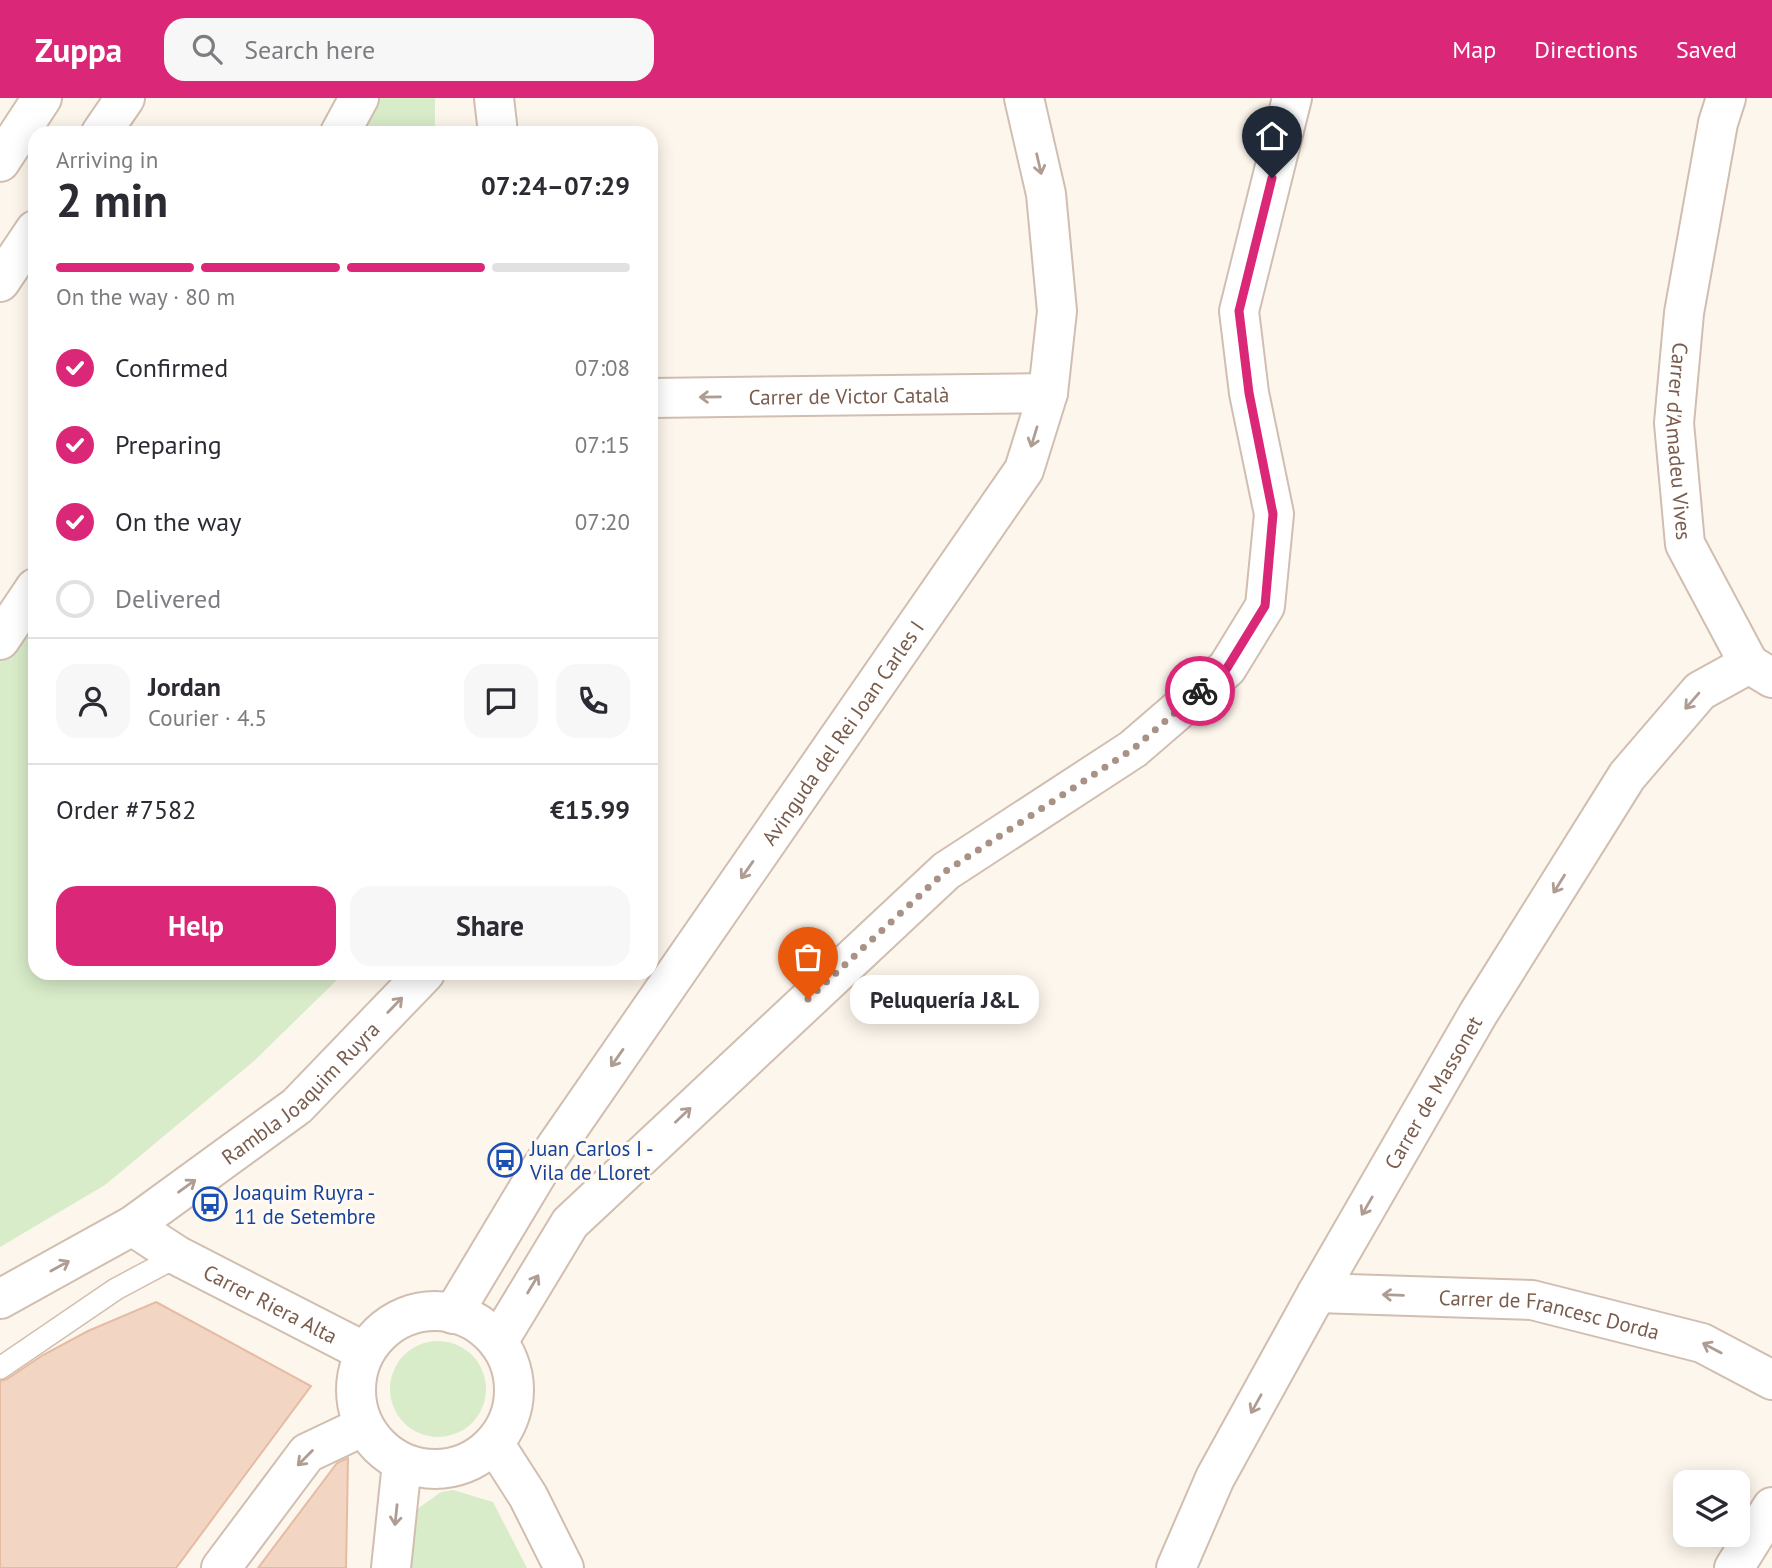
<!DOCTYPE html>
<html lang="en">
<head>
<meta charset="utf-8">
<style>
	body { margin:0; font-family:"PT Sans",sans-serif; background:#f7f7f7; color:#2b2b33; height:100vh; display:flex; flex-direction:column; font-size:26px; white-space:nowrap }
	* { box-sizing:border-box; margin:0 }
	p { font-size:23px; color:#7c7c81 }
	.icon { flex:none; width:38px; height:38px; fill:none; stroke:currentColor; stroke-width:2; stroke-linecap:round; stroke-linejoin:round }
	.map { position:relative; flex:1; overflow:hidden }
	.sheet { position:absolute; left:28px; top:28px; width:630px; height:854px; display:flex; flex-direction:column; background:#fff; border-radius:21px; box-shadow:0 4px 18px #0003 }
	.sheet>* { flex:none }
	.tools { position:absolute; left:1673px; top:1372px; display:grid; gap:14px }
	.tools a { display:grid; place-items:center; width:77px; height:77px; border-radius:14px; background:#fff; box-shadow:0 4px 18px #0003; font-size:35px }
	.pin { position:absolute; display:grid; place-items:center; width:60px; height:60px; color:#fff; margin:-72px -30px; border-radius:50% 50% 50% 0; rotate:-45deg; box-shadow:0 0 7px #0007 }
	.pin .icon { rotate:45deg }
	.courier { position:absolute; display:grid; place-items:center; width:70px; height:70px; margin:-35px; border:5px solid #db2777; border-radius:50%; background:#fff; color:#222; box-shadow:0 2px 9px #0007 }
	.bubble { position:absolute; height:49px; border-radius:21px; background:#fff; box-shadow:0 4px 18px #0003; font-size:23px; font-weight:600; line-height:49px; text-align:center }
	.summary em { font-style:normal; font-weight:600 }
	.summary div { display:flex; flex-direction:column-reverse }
	.summary { display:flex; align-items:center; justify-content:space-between; height:119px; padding:0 28px }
	h1 { font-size:46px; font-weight:600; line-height:52px }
	.bar { display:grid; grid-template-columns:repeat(4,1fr); gap:10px 7px; align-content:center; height:84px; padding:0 28px }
	.bar i { height:9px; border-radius:5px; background:#e1e1e2 }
	.bar .active { background:#db2777 }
	.bar p { grid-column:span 4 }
	.line { display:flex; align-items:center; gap:18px; padding:0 28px; border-top:2px solid #e1e1e2 }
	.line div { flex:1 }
	.round { display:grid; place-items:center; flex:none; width:74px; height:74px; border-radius:21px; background:#f7f7f7 }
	ol { padding:0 28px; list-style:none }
	li { display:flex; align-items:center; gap:21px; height:77px }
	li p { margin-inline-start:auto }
	li .icon { padding:7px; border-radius:50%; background:#db2777; color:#fff; stroke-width:4 }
	li:last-child { color:#7c7c81 }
	li i { width:38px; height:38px; border:4px solid #e1e1e2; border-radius:50% }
	.primary-button { display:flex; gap:14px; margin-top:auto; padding:14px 28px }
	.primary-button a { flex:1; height:80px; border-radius:21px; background:#db2777; color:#fff; font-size:28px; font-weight:600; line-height:80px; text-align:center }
	.primary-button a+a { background:#f7f7f7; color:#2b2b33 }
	header { display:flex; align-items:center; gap:42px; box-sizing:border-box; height:98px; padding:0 35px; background:#db2777; color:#fff }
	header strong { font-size:33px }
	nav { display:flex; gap:38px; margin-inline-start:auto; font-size:24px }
	.search { width:490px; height:63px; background:#f7f7f7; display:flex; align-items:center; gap:18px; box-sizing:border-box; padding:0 24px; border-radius:21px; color:#7c7c81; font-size:26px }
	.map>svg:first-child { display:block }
</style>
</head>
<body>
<header>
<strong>Zuppa</strong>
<div class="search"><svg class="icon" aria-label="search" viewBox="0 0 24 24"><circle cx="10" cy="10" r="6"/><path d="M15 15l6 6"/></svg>Search here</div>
<nav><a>Map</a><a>Directions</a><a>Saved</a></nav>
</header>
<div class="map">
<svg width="1772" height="1470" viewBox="0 0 1772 1470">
	<rect width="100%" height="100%" fill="#fdf6ec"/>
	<!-- green -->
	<path fill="#d8ecc9" d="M376 0H435V35H355Z
		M35 509V875H344L254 963 105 1087 0 1149V561Z
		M390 1291a48 48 0 1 1 96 0a48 48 0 1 1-96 0Z
		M453 1392 493 1404 527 1470H408L413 1414 441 1394Z"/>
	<!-- building -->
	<path fill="#f3d5c3" stroke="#e6bba3" stroke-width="2" d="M156 1204 311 1288 176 1470H0V1283L7 1281 43 1257 88 1233Z
		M348 1360 346 1470H258L337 1365Z"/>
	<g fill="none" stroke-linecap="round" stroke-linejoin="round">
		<defs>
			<path id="service" d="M0 1270 116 1191 178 1158"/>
			<g id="minor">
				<path d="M494 0 498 35"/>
				<path id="s1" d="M1726 0 1718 25 1684 215 1674 325 1685 446 1749 566 1772 580"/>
				<path d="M101 35 125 0"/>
				<path d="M340 35 359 0"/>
				<path d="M0 64 42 0"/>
				<path d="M0 184 35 132"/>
				<path id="s2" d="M651 300 1048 295"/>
				<path d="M0 542 35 490"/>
				<path id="s3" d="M132 1128 178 1158 365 1254"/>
				<path id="s4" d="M1317 1195 1532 1202 1702 1245 1772 1282"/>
				<path id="s5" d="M0 1201 132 1128 297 1008 425 875"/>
				<circle cx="435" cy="1292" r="79"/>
				<path id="s6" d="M453 1216 537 1076 1024 372 1048 295 1057 213 1046 96 1024 0"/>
				<path d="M498 1244 570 1125 946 773 1133 651 1227 570 1265 508 1274 416 1249 295 1239 213 1292 0"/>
				<path d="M494 1345 528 1398 564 1470"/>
				<path d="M221 1470 307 1355 364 1328"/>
				<path d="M391 1470 402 1365"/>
				<path id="s7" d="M1176 1470 1215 1380 1317 1195 1478 916 1627 678 1700 593 1749 566"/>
				<path d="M1734 1470 1772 1409"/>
			</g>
		</defs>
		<!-- service casing -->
		<use href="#service" stroke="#d1beb0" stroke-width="24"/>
		<!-- minor casing -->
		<use href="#minor" stroke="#d1beb0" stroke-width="42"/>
		<!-- service -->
		<use href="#service" stroke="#fff" stroke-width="21"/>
		<!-- minor -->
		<use href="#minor" stroke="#fff" stroke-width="38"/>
	</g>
	<!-- one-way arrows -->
	<defs><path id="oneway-shaft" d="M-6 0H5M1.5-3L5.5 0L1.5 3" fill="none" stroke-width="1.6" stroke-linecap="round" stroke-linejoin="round" transform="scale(1.75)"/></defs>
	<g stroke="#af9d94">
		<use href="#oneway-shaft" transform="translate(1039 66) rotate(77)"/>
		<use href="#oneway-shaft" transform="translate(710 299) rotate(179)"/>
		<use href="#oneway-shaft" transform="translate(1034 339) rotate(107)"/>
		<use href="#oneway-shaft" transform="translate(1692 603) rotate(131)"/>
		<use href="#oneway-shaft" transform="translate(747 772) rotate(125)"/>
		<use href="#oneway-shaft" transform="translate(1559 786) rotate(122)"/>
		<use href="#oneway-shaft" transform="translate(395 907) rotate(-46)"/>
		<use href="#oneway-shaft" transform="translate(617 960) rotate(125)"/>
		<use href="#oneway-shaft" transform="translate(683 1017) rotate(-43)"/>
		<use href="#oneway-shaft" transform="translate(187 1088) rotate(-36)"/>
		<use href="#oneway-shaft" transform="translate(1367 1108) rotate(120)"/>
		<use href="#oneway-shaft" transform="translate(60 1168) rotate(-29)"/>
		<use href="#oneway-shaft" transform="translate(533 1186) rotate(-59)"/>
		<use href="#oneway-shaft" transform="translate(1393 1197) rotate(-178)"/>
		<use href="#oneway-shaft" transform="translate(1712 1250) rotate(-152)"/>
		<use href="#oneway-shaft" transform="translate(1256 1306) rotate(119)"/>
		<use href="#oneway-shaft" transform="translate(305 1360) rotate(135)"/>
		<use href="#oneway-shaft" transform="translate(396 1417) rotate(96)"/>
	</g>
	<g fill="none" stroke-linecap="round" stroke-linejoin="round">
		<!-- done -->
		<path stroke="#a89285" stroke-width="7" stroke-dasharray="0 12.6" d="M808 901 946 773 1133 651 1200 593"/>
		<!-- route -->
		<path stroke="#db2777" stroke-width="9" d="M1200 593 1227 570 1265 508 1273 416 1249 295 1239 213 1272 80"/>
	</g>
	<!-- icons -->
	<defs>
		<symbol id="bus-ring" viewBox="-11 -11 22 22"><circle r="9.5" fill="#fffaf3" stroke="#1a4fb4" stroke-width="1.5"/><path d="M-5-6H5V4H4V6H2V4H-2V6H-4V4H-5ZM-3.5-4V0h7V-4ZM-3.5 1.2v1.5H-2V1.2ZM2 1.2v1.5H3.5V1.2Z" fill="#1a4fb4"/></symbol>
	</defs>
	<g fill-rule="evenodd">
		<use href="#bus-ring" x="486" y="1043" width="38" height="38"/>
		<use href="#bus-ring" x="191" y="1087" width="38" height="38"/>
	</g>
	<g text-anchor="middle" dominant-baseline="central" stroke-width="6" stroke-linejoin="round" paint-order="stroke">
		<!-- street labels -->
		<g font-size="21" fill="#7a5c4d" stroke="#fffaf3">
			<text stroke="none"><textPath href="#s2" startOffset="198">Carrer de Victor Català</textPath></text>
			<text stroke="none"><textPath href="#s1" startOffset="348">Carrer d'Amadeu Vives</textPath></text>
			<text stroke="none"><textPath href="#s6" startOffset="700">Avinguda del Rei Joan Carles I</textPath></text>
			<text stroke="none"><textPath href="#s5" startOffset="366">Rambla Joaquim Ruyra</textPath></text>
			<text stroke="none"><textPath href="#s7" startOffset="541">Carrer de Massonet</textPath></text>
			<text stroke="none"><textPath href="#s3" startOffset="159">Carrer Riera Alta</textPath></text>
			<text stroke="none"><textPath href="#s4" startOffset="234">Carrer de Francesc Dorda</textPath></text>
		</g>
		<!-- transit labels -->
		<g font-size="21" fill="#164399" stroke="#fffaf3" text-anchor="start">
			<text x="530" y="1050">Juan Carlos I -<tspan x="530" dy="24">Vila de Lloret</tspan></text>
			<text x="234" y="1094">Joaquim Ruyra -<tspan x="234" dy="24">11 de Setembre</tspan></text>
		</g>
	</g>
</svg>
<div class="tools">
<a><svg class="icon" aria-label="layers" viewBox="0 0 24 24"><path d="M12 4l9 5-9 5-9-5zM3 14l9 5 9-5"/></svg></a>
</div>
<div class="pin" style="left:808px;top:901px;background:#ea580c"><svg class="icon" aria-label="bag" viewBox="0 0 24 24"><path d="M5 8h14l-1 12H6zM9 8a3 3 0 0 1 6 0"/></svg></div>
<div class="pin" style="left:1272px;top:80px;background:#1f2937"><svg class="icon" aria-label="home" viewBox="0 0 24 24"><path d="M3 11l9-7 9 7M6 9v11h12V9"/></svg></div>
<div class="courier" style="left:1200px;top:593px"><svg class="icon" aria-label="bike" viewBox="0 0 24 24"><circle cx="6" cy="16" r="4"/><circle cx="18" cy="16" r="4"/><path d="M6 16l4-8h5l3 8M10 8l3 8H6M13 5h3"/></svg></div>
<div class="bubble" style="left:850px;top:877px;width:189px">Peluquería J&amp;L</div>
<section class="sheet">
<div class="summary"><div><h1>2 min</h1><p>Arriving in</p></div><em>07:24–07:29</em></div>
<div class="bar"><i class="active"></i><i class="active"></i><i class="active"></i><i></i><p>On the way · 80 m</p></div>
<ol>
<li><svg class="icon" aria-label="check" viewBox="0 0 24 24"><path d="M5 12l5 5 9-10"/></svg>Confirmed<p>07:08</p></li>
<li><svg class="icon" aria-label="check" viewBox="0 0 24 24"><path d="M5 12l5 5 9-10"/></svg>Preparing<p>07:15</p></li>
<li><svg class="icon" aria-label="check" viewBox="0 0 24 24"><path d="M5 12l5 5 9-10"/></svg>On the way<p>07:20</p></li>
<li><i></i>Delivered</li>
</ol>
<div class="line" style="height:126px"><a class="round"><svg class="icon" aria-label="person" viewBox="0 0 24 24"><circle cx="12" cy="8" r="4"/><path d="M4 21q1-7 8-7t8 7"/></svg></a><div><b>Jordan</b><p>Courier · 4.5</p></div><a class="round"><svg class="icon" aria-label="chat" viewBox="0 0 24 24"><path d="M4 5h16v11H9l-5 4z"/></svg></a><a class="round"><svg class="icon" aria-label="phone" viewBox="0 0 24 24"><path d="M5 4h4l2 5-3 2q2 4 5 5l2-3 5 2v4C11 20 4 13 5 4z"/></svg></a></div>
<div class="line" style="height:91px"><div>Order #7582</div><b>€15.99</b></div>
<div class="primary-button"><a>Help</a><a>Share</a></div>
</section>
</div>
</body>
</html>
